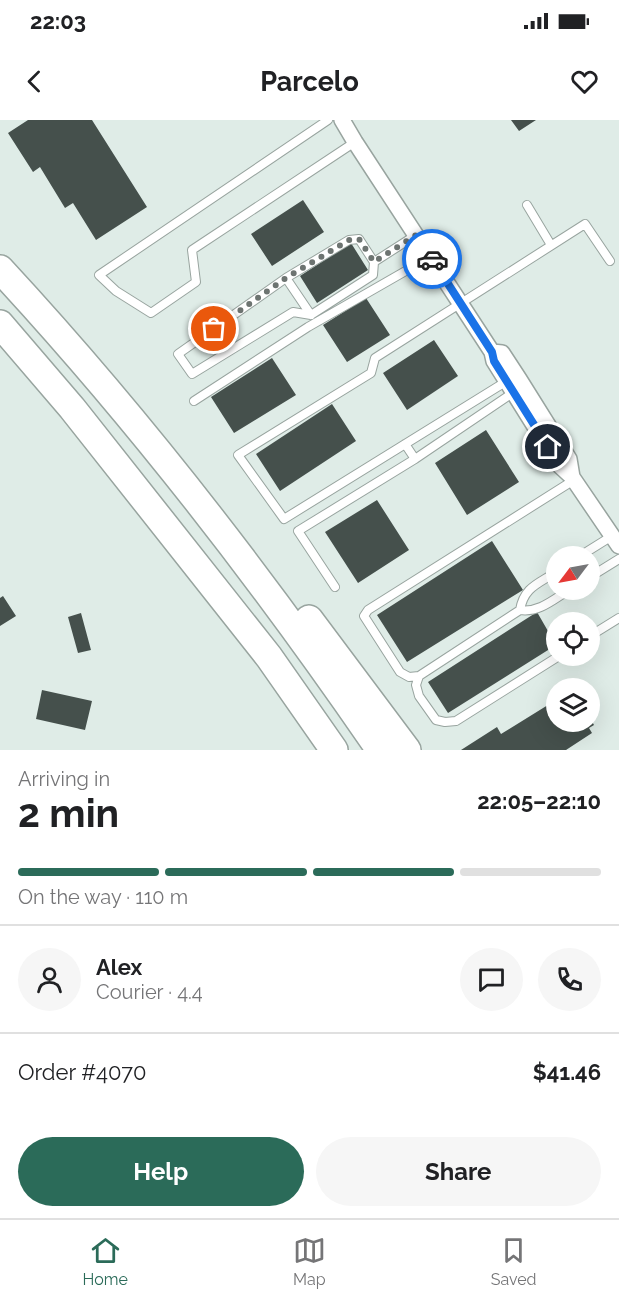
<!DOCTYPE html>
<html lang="en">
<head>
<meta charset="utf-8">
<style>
	body { margin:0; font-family:Raleway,sans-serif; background:#f6f6f6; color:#202124; height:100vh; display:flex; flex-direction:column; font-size:22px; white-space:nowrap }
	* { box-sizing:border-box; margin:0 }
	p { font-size:20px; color:#757577 }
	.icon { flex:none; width:33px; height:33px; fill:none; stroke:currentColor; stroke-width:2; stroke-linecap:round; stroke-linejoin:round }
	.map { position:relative; height:630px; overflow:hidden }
	.side { display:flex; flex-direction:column; background:#fff; flex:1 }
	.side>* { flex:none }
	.needle { width:39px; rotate:238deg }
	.fabs { position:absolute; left:546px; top:426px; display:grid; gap:12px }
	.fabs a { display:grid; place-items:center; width:54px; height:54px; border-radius:50%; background:#fff; box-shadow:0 6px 24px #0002; font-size:30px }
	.pin { position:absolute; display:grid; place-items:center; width:51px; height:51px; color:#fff; margin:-26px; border:3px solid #fff; border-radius:50%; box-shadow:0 2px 6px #0007 }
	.courier { position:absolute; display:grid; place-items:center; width:60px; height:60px; margin:-30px; border:4px solid #1a73e8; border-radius:50%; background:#fff; color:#222; box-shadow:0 2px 8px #0007 }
	.summary em { font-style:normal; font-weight:700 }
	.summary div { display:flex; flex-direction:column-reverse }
	.summary { display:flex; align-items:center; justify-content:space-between; height:102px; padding:0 18px }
	h1 { font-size:39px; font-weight:700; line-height:45px }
	.bar { display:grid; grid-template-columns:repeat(4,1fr); gap:9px 6px; align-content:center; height:72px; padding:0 18px }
	.bar i { height:8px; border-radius:4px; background:#e0e0e0 }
	.bar .active { background:#2b6b59 }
	.bar p { grid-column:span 4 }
	.line { display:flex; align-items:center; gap:15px; padding:0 18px; border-top:2px solid #e0e0e0 }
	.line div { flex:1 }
	.round { display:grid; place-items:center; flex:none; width:63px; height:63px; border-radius:32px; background:#f6f6f6 }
	.cta { display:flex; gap:12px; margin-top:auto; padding:12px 18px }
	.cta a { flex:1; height:69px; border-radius:36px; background:#2b6b59; color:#fff; font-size:24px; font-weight:700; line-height:69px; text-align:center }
	.cta a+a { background:#f6f6f6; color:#202124 }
	.status { display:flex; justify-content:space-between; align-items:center; height:42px; padding:0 30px; background:#fff; direction:ltr }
	.status svg { height:16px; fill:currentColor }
	header { display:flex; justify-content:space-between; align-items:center; height:78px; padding:0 18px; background:#fff; font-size:27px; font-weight:700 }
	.menu { display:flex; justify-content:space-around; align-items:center; height:84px; border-top:2px solid #e0e0e0; background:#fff; font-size:16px; color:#757577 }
	.menu a { display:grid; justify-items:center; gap:3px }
	.menu .active { color:#2b6b59 }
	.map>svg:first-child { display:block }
</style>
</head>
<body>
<div class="status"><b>22:03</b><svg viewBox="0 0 49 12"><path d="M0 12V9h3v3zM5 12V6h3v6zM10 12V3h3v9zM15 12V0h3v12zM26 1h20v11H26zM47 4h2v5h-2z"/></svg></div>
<header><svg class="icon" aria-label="back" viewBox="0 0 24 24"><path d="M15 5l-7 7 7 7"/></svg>Parcelo<svg class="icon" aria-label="heart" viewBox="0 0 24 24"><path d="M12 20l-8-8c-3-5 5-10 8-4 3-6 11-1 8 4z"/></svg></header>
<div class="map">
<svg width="619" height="630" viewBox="0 0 619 630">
	<rect width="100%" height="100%" fill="#dfece7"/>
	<!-- building -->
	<path fill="#45504c" d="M28 0H92L147 87 96 120 73 83 65 88 40 47 33 52 8 13Z
		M511 0H536L519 11Z
		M303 80 324 112 272 146 251 114Z
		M351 123 368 150 317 183 300 156Z
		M366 178 390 215 347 242 323 205Z
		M434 220 458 256 407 290 383 253Z
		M272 238 296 275 234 313 211 277Z
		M332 284 356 321 280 371 256 334Z
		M486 310 519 362 467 395 435 343Z
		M377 380 409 430 358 463 325 412Z
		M492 421 523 470 407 542 377 495Z
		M3 476 16 496 0 506V478Z
		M537 492 556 525 448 593 428 562Z
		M81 493 91 530 78 533 68 497Z
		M42 570 92 581 85 610 36 599Z
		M556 580V602H590V598L594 605 589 608 592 613 566 630H461L497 607 501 614Z"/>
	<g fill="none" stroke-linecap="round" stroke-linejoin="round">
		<defs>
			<path id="service" d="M328 0 99 155 116 171 151 193 196 162 192 130 355 22
				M527 85 551 125
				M374 142 359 119 349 120 286 158 311 195 373 155 374 142 416 115
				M286 158 178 234 192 254 293 192 311 195
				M507 261 284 399 238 335 371 253 375 238 585 104 610 141
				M194 281 308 207 430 137
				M405 324 415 339 514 272
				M580 436 612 416
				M590 457 619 439
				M335 467 298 411 415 339
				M520 490C524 467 538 464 556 452
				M590 516 619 498
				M559 536 456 601 445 602 436 600 419 576 416 565 419 556 520 490C539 493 554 479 569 470
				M419 556 409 557 400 552 364 496 368 490 574 360"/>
			<path id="minor" d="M342 0 355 22 492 232 494 241 559 345 572 357 619 426
				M492 232 502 233 519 259 569 339 572 357"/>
			<path id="motorway" d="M0 149C139 299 264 461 380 630
				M0 204 72 288 269 537 334 630
				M309 499 407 630"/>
		</defs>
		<!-- service casing -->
		<use href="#service" stroke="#98a49f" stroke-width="10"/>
		<!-- minor casing -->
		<use href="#minor" stroke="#98a49f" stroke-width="18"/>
		<!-- motorway casing -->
		<use href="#motorway" stroke="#98a49f" stroke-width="30"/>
		<!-- service -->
		<use href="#service" stroke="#fff" stroke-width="8"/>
		<!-- minor -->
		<use href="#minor" stroke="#fff" stroke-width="15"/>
		<!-- motorway -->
		<use href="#motorway" stroke="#fff" stroke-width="27"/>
	</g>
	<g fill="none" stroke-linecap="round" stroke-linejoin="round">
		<!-- done -->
		<path stroke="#6d7471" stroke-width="6" stroke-dasharray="0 10.8" d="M214 209 286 158 349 120 359 119 374 142 416 115 432 139"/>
		<!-- route -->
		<path stroke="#1a73e8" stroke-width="8" d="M432 139 492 232 494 241 548 327"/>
	</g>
</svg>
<div class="fabs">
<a><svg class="needle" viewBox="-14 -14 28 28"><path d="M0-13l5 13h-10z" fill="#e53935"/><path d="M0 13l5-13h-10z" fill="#757577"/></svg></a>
<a><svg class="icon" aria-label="locate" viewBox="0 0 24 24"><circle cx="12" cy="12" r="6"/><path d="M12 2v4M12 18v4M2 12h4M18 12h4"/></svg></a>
<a><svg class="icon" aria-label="layers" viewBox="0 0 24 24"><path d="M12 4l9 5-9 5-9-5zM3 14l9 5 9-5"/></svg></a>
</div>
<div class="pin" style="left:214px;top:209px;background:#ea580c"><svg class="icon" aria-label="bag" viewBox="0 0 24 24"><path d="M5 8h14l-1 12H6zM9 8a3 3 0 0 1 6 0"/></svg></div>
<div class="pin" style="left:548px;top:327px;background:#1f2937"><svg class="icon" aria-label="home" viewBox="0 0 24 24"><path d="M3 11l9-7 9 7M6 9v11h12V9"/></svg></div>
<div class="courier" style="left:432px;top:139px"><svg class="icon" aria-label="car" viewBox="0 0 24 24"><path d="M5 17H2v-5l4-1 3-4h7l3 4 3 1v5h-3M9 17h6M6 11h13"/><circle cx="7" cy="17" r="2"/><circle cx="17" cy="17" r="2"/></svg></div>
</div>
<section class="side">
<div class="summary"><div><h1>2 min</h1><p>Arriving in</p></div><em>22:05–22:10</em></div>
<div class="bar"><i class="active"></i><i class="active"></i><i class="active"></i><i></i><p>On the way · 110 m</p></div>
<div class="line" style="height:108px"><a class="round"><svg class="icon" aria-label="person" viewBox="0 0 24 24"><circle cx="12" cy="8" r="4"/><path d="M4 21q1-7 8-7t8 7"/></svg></a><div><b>Alex</b><p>Courier · 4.4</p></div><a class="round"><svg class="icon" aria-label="chat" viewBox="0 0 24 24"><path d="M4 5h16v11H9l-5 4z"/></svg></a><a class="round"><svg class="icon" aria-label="phone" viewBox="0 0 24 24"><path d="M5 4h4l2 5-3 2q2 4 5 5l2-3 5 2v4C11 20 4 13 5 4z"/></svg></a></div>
<div class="line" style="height:78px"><div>Order #4070</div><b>$41.46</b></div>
<div class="cta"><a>Help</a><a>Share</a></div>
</section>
<nav class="menu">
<a class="active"><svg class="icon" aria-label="home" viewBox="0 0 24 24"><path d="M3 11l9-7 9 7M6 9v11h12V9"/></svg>Home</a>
<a><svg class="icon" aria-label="map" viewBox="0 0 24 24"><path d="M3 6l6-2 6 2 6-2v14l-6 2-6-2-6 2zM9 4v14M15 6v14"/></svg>Map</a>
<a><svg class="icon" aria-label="saved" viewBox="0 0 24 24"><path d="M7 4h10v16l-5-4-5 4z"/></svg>Saved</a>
</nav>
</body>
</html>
